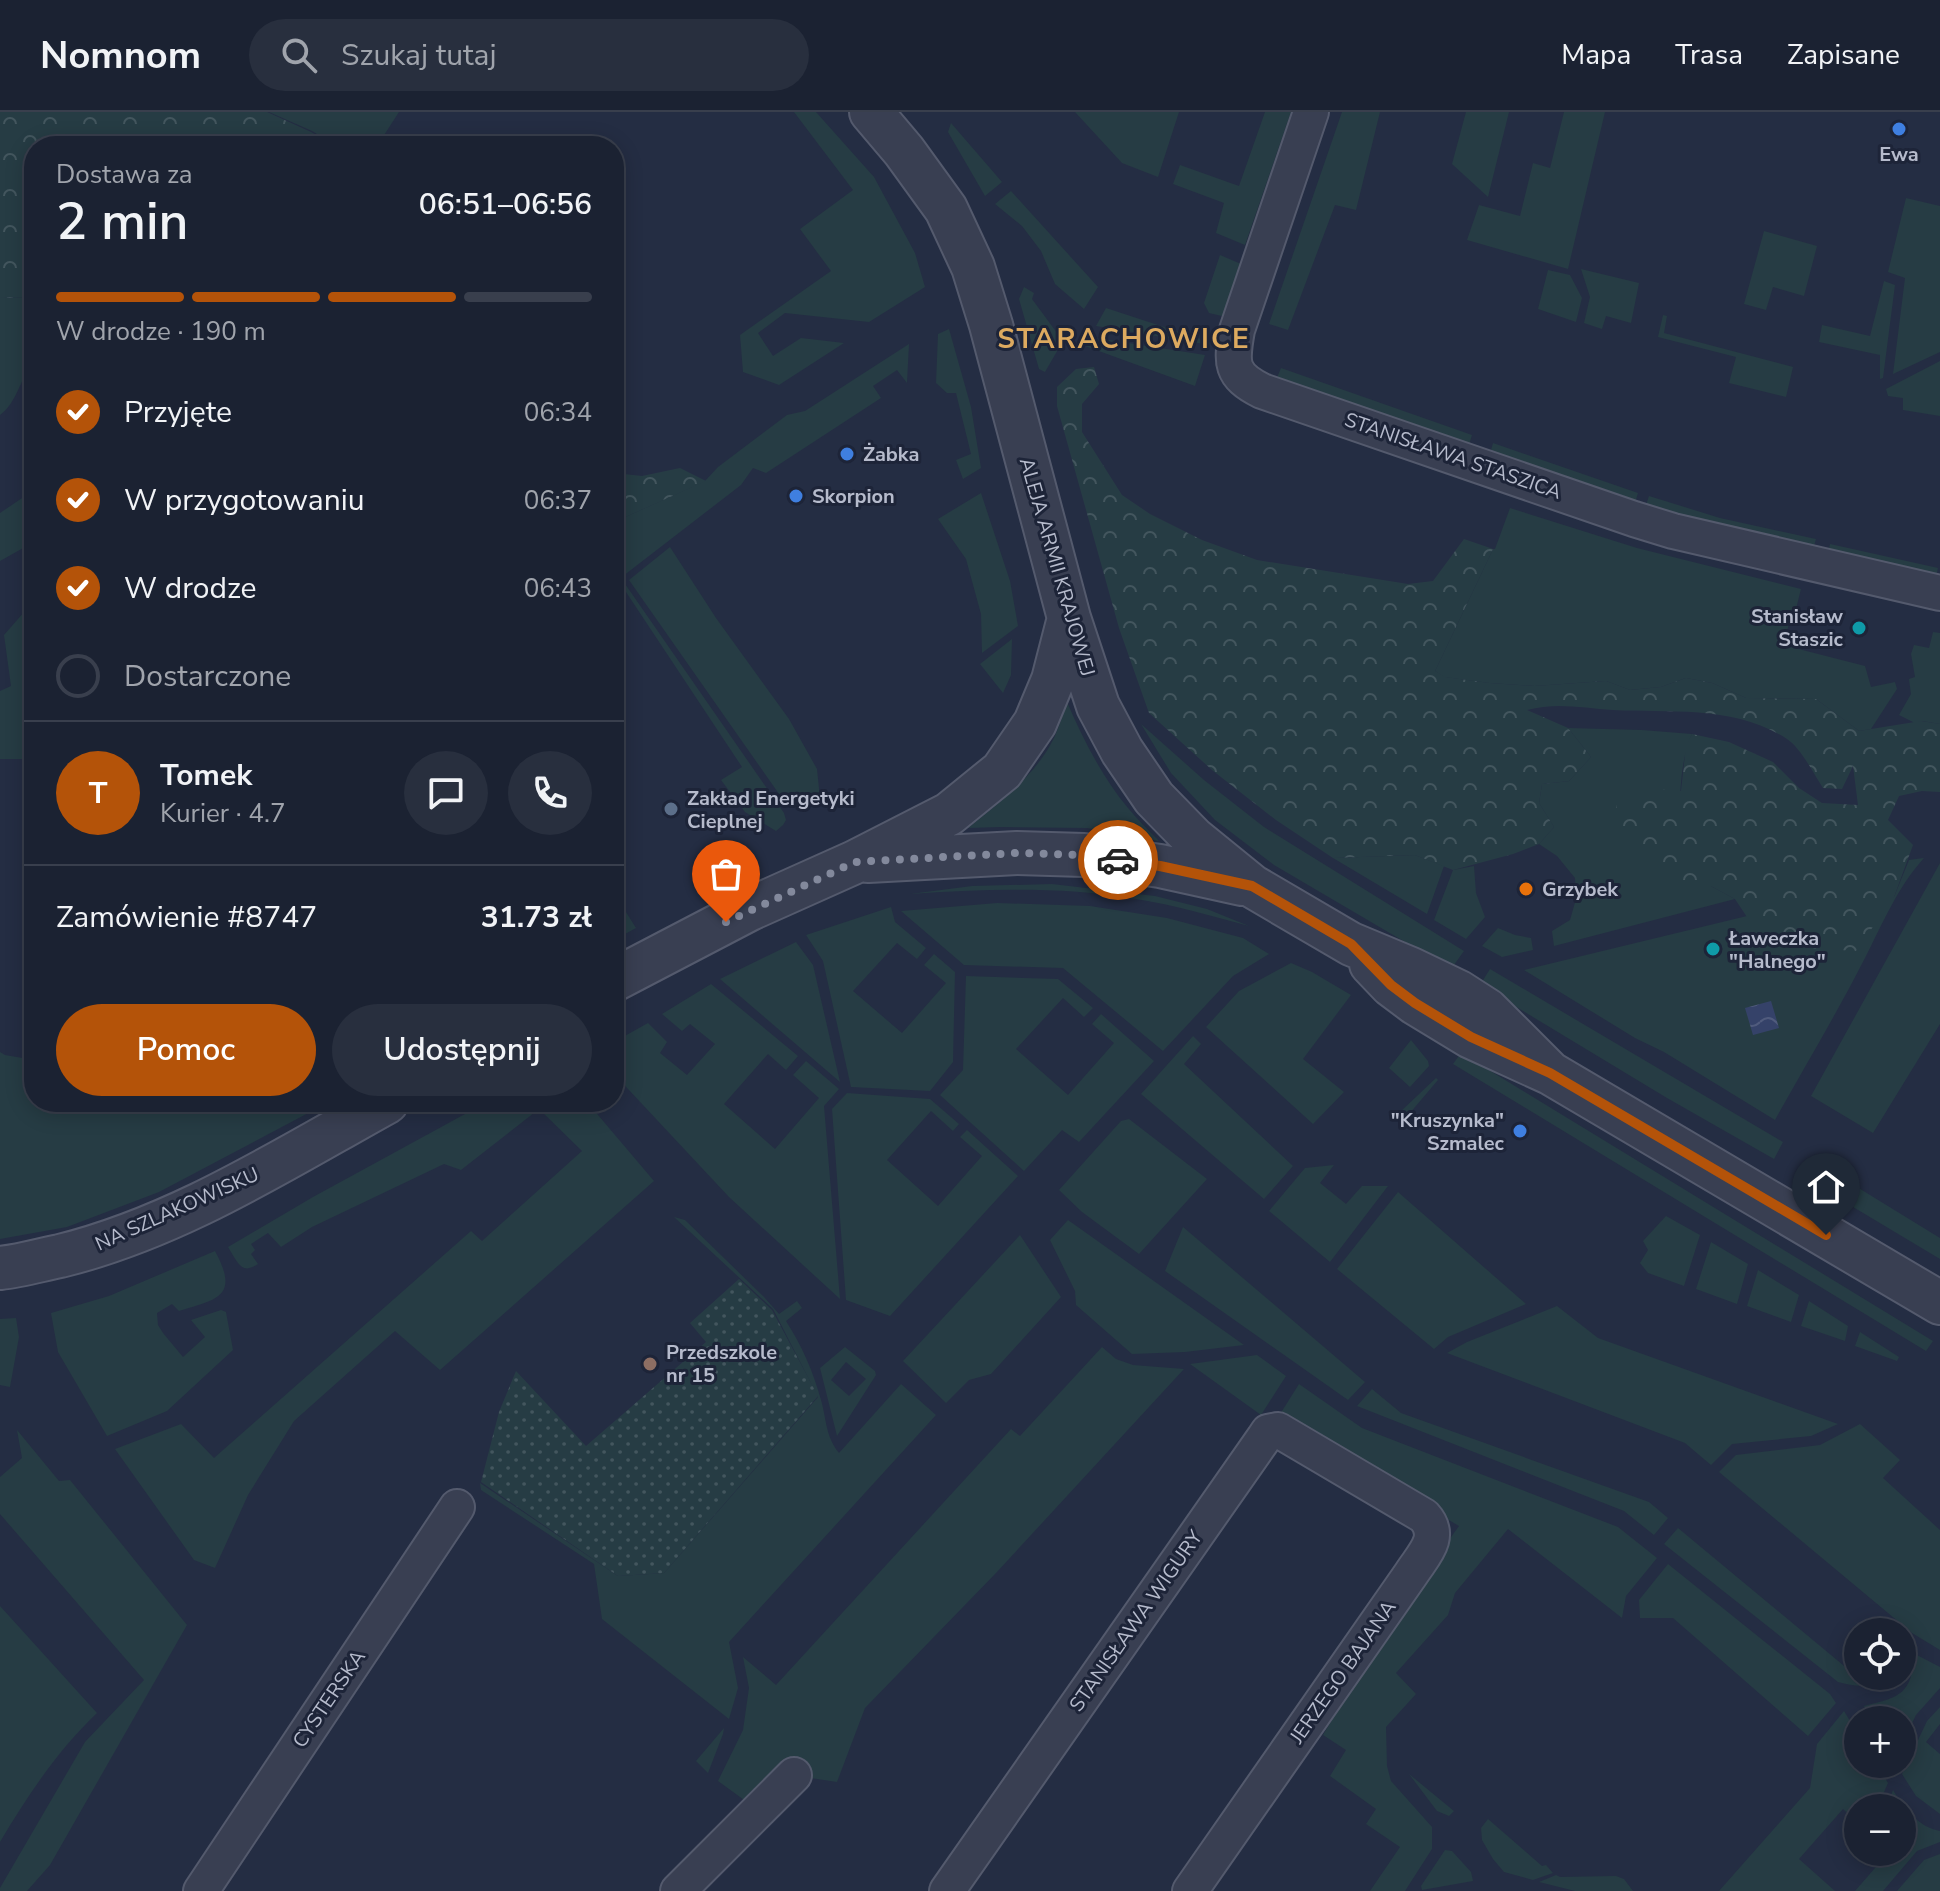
<!DOCTYPE html>
<html lang="pl">
<head>
<meta charset="utf-8">
<style>
	body { margin:0; font-family:"Nunito Sans",sans-serif; background:#282f3e; color:#f1f3f6; height:100vh; display:flex; flex-direction:column; font-size:30px; white-space:nowrap }
	* { box-sizing:border-box; margin:0 }
	p { font-size:26px; color:#a0a4ac }
	.icon { flex:none; width:44px; height:44px; fill:none; stroke:currentColor; stroke-width:2; stroke-linecap:round; stroke-linejoin:round }
	.map { position:relative; flex:1; overflow:hidden }
	.drawer { position:absolute; left:24px; top:24px; width:600px; height:976px; display:flex; flex-direction:column; background:#1b2232; border-radius:32px; box-shadow:0 4px 20px #0003,0 0 0 2px #393f4d }
	.drawer>* { flex:none }
	.tools { position:absolute; left:1844px; top:1506px; display:grid; gap:16px }
	.tools a { display:grid; place-items:center; width:72px; height:72px; border-radius:50%; background:#1b2232; box-shadow:0 4px 20px #0003,0 0 0 2px #393f4d; font-size:40px }
	.pin { position:absolute; display:grid; place-items:center; width:68px; height:68px; color:#fff; margin:-82px -34px; border-radius:50% 50% 50% 0; rotate:-45deg; box-shadow:0 0 8px #0007 }
	.pin .icon { rotate:45deg }
	.courier { position:absolute; display:grid; place-items:center; width:80px; height:80px; margin:-40px; border:6px solid #b45309; border-radius:50%; background:#fff; color:#222; box-shadow:0 2px 10px #0007 }
	.headline em { font-style:normal; font-weight:600 }
	.headline div { display:flex; flex-direction:column-reverse }
	.headline { display:flex; align-items:center; justify-content:space-between; height:136px; padding:0 32px }
	h1 { font-size:52px; font-weight:600; line-height:60px }
	.bar { display:grid; grid-template-columns:repeat(4,1fr); gap:12px 8px; align-content:center; height:96px; padding:0 32px }
	.bar i { height:10px; border-radius:6px; background:#393f4d }
	.bar .active { background:#b45309 }
	.bar p { grid-column:span 4 }
	.line { display:flex; align-items:center; gap:20px; padding:0 32px; border-top:2px solid #393f4d }
	.line div { flex:1 }
	.round { display:grid; place-items:center; flex:none; width:84px; height:84px; border-radius:42px; background:#282f3e }
	ol { padding:0 32px; list-style:none }
	li { display:flex; align-items:center; gap:24px; height:88px }
	li p { margin-inline-start:auto }
	li .icon { padding:8px; border-radius:50%; background:#b45309; color:#fff; stroke-width:4 }
	li:last-child { color:#a0a4ac }
	li i { width:44px; height:44px; border:4px solid #393f4d; border-radius:50% }
	.button { display:flex; gap:16px; margin-top:auto; padding:16px 32px }
	.button a { flex:1; height:92px; border-radius:48px; background:#b45309; color:#fff; font-size:32px; font-weight:600; line-height:92px; text-align:center }
	.button a+a { background:#282f3e; color:#f1f3f6 }
	header { display:flex; align-items:center; gap:48px; box-sizing:border-box; height:112px; padding:0 40px; background:#1b2232; border-bottom:2px solid #393f4d }
	header strong { font-size:38px }
	nav { display:flex; gap:44px; margin-inline-start:auto; font-size:28px }
	.search { width:560px; height:72px; background:#282f3e; display:flex; align-items:center; gap:20px; box-sizing:border-box; padding:0 28px; border-radius:44px; color:#a0a4ac; font-size:30px }
	.map>svg:first-child { display:block }
</style>
</head>
<body>
<header>
<strong>Nomnom</strong>
<div class="search"><svg class="icon" aria-label="search" viewBox="0 0 24 24"><circle cx="10" cy="10" r="6"/><path d="M15 15l6 6"/></svg>Szukaj tutaj</div>
<nav><a>Mapa</a><a>Trasa</a><a>Zapisane</a></nav>
</header>
<div class="map">
<svg width="1940" height="1779" viewBox="0 0 1940 1779">
	<defs>
		<pattern id="forest-crowns" width="20" height="18" patternUnits="userSpaceOnUse" patternTransform="scale(2)"><rect width="20" height="18" fill="#263c44"/><path d="M2 6a3 3 0 1 1 6 0M12 15a3 3 0 1 1 6 0" fill="none" stroke="#43565e"/></pattern>
		<pattern id="garden-dots" width="8" height="8" patternUnits="userSpaceOnUse" patternTransform="scale(2)"><rect width="8" height="8" fill="#263c44"/><path d="M2 2h.1M6 6h.1" fill="none" stroke="#43565e" stroke-width="1.8" stroke-linecap="round"/></pattern>
		<pattern id="water-waves" width="16" height="10" patternUnits="userSpaceOnUse" patternTransform="scale(2)"><rect width="16" height="10" fill="#354269"/><path d="M0 5q4-4 8 0t8 0" fill="none" stroke="#505b7d"/></pattern>
	</defs>
	<rect width="100%" height="100%" fill="#242d43"/>
	<!-- grass -->
	<path fill="#263c44" fill-rule="evenodd" d="M269 0H399L377 34H337L312 19Z
		M794 0H816L874 65 915 141 925 175 869 210 785 201 758 221 773 244 801 226 844 231 779 273 743 260 740 223 831 159 800 117 853 78Z
		M1075 0H1179L1158 65 1122 51Z
		M1265 0H1291L1245 133 1216 121 1224 91 1173 72 1180 53 1239 74Z
		M1342 0H1380L1356 98 1335 93 1288 218 1269 212Z
		M1466 0H1509L1488 85 1452 52Z
		M1564 0H1605L1568 157 1467 128 1479 93 1520 104 1533 51 1550 56Z
		M951 11 1002 70 985 84 948 20Z
		M1011 79 1098 175 1084 197 1055 172 1041 139 1022 114 995 92Z
		M1906 86 1940 94V240L1893 262 1905 166 1888 160Z
		M1764 119 1817 134 1804 184 1773 175 1766 198 1744 192Z
		M1220 143 1241 152V161L1226 205 1209 201 1204 191Z
		M1581 157 1639 171 1631 211 1606 204 1602 217 1584 211 1590 185Z
		M1548 158 1570 163 1582 186 1576 210 1538 197Z
		M1884 169 1895 173 1883 266 1880 267V243L1819 230 1822 213 1870 224Z
		M1024 175 1034 181 1032 187 1063 229 1045 260 1039 257 1019 187Z
		M34 185V250C20 266 17 291 0 303V186Z
		M1106 196 1210 230V233L1096 214Z
		M1663 203 1667 204 1664 221 1793 255 1786 285 1729 271 1736 245 1658 225Z
		M949 217 971 295 981 356 963 367 956 348 971 342 956 281H947L936 271 938 222Z
		M1090 225 1205 243 1195 274 1085 234Z
		M909 232 907 271 897 258 873 274 881 286 766 361 753 356 741 373 614 471V410L705 369 718 355 787 303 805 299Z
		M1940 249V304L1903 298V286L1888 284 1886 277Z
		M1281 256 1472 323 1468 336 1276 268Z
		M1493 331 1638 381 1634 394 1489 345Z
		M34 378V430L0 449V401Z
		M981 381 1010 469 1018 514 982 541 981 502 966 447 938 407Z
		M1649 384 1720 406 1816 427 1812 441 1645 396Z
		M1510 396 1637 436 1801 477 1794 505H1791L1783 533 1865 554 1871 575 1895 570 1897 577 1871 617 1859 619 1816 587 1746 586 1712 571 1686 566 1661 575 1630 578 1606 569 1535 574 1489 571 1444 565 1435 559 1493 437H1495Z
		M1830 432 1938 456 1935 470 1827 445Z
		M670 435 716 506 789 607 817 657 820 686 786 692 629 468Z
		M623 469 784 701 786 708 783 713 776 719 745 700 721 668 742 655 620 471Z
		M34 496V647H0V579L11 574 4 523 25 499Z
		M1933 520 1940 521V612L1922 609 1915 611 1899 603 1911 582 1909 567 1915 565 1911 542 1914 533 1929 536Z
		M1012 527 1011 563 1003 581 980 552Z
		M1067 590C1083 627 1102 665 1128 696 1137 707 1148 718 1159 729L1087 716 1001 715 968 716C999 691 1036 663 1054 626 1059 615 1063 602 1067 590Z
		M1141 612 1204 668 1264 715 1464 839 1451 857 1274 753 1215 708 1171 661Z
		M1568 616 1642 618 1692 622C1674 661 1681 730 1682 774H1711L1735 787 1554 834 1552 819 1570 808 1576 787 1575 766 1557 744 1539 732 1554 715 1539 691 1542 672 1569 669 1591 645Z
		M1415 743 1444 754 1427 802 1333 746Z
		M1924 746C1897 776 1883 811 1865 846 1837 901 1805 954 1775 1008L1664 940 1635 926 1524 858 1747 804 1766 826 1792 835 1894 785 1909 748Z
		M1940 751V912L1873 1021 1811 984Z
		M1474 754 1476 781 1485 805 1466 827 1434 808 1453 758Z
		M1052 772 1155 784 1207 797 1249 814C1212 804 1174 793 1136 787 1061 774 985 777 910 782L972 774Z
		M614 781 636 816 614 828Z
		M997 791 1090 794 1167 806 1243 826 1269 842 1233 864 1163 939 1063 856 964 853 901 799Z
		M891 795 895 810 926 836 917 847 897 831 853 879 902 921 946 871 924 853 934 842 955 860 953 950 930 979 851 975 823 849 806 823Z
		M1498 816 1515 823 1531 826 1533 838 1502 845 1482 834Z
		M796 830 813 853 840 970 720 867Z
		M1291 851 1312 860 1351 883 1303 947 1344 980 1313 1012 1206 915 1239 879Z
		M1490 857 1783 1030 1774 1047 1667 986 1480 873Z
		M966 864 1058 867 1093 896 1084 905 1063 886 1016 937 1068 983 1114 931 1092 912 1101 902 1154 949 1079 1030 1062 1018 1024 1059 940 983 963 958Z
		M711 872 798 944 786 958 768 942 724 992 775 1037 819 986 793 963 806 949 839 977 824 994 840 1187 729 1085 614 962V930L648 911 667 930 660 941 687 963 715 932 690 912 682 919 662 902Z
		M1193 924 1201 932 1184 952 1293 1054 1264 1087 1141 982Z
		M1411 928 1428 949 1429 954 1410 975 1389 956Z
		M0 940 5 943 34 948V990H329L159 1080 67 1115 0 1127Z
		M1461 941 1933 1229 1926 1239 1453 952Z
		M1436 966 1438 968 1404 1008 1398 1002Z
		M847 981 930 987 959 1012 953 1019 931 999 887 1048 938 1094 982 1044 960 1025 967 1018 1018 1064 890 1204 846 1188 832 997Z
		M487 990H587L654 1069 440 1258 395 1219 294 1309 248 1383 215 1456 194 1448 115 1337 181 1312 214 1346 471 1119 482 1129 582 1039 539 997 461 1058 444 1052 312 1115 281 1135 268 1121 251 1132 255 1138 251 1142 258 1152C241 1164 237 1149 228 1135L313 1085Z
		M1129 1007 1207 1067 1139 1142 1082 1100 1059 1078 1121 1009Z
		M1813 1048 1940 1126V1147L1803 1065Z
		M1334 1053 1320 1071 1346 1092 1362 1074H1388L1330 1150 1269 1099 1305 1056Z
		M1398 1080 1526 1192 1448 1225 1434 1237 1337 1157Z
		M1666 1104 1700 1123 1684 1174 1648 1161 1640 1151 1648 1138 1643 1129Z
		M674 1105 685 1108 764 1185 779 1202 797 1189 802 1196 786 1209C802 1234 813 1259 821 1288 827 1309 825 1323 839 1341L901 1272 936 1303 729 1530 738 1576 729 1607 602 1507 594 1452 481 1378 480 1371 618 1464 664 1461 818 1285 773 1197Z
		M1068 1108 1244 1233 1185 1240 1132 1242 1076 1193 1075 1179 1050 1128Z
		M1183 1115 1365 1270 1348 1288 1165 1159Z
		M1020 1123 1061 1185 991 1262 969 1268 946 1291 903 1249Z
		M1711 1130 1748 1152 1737 1192 1696 1177Z
		M215 1139C240 1185 217 1187 179 1199L172 1192 157 1201 158 1213 163 1221 183 1245 205 1225 191 1208 221 1198 226 1200 233 1238 167 1299 107 1324 58 1240 51 1201 109 1184Z
		M1758 1158 1799 1183 1791 1210 1747 1194Z
		M1809 1189 1848 1214 1845 1229 1801 1214Z
		M1557 1194 1598 1226 1838 1312 1811 1324 1732 1332 1711 1353 1685 1331 1447 1241 1467 1230Z
		M16 1206 19 1225 10 1275 0 1273V1207Z
		M1860 1220 1899 1245 1897 1249 1855 1234Z
		M845 1235 875 1259 876 1263 837 1324 820 1256ZM846 1250 866 1267 849 1284 831 1268Z
		M1102 1235 1116 1247 1133 1253 1184 1257 996 1461 865 1596 837 1670 804 1665 751 1693 718 1669 743 1618 749 1576 743 1545 776 1573 1011 1317 1020 1324Z
		M1257 1243 1286 1264 1261 1303 1190 1252Z
		M1299 1272 1362 1316 1618 1415 1657 1446 1626 1484 1622 1506 1508 1417 1455 1481 1448 1503 1396 1561 1416 1582 1386 1615 1387 1654 1391 1669 1432 1715V1737L1405 1779H1370L1400 1735 1366 1712 1376 1697 1330 1664 1346 1638 1323 1623 1344 1588 1341 1578 1459 1414 1277 1307Z
		M1372 1277 1401 1301 1649 1390 1668 1406 1654 1423 1624 1399 1357 1294Z
		M1860 1312 1900 1348 1883 1366 1940 1418V1538L1912 1521 1719 1360 1736 1343 1820 1333Z
		M17 1318 59 1369 70 1368 187 1513 50 1753 27 1779H0V1776L85 1630 144 1568 0 1402V1365L22 1346Z
		M1678 1416 1855 1563 1858 1561V1564H1887C1871 1577 1857 1575 1838 1570L1664 1432Z
		M1668 1452 1830 1582 1836 1591 1808 1624 1673 1506H1640L1639 1488Z
		M0 1494 97 1601C58 1638 28 1683 0 1730Z
		M1915 1542 1940 1555V1576L1916 1603 1902 1632V1608H1872L1864 1594C1901 1585 1911 1582 1915 1542Z
		M1940 1595V1612L1926 1630 1940 1642V1702L1916 1684 1902 1662 1927 1609Z
		M1844 1599 1858 1622V1652H1876L1888 1671 1877 1696H1858V1711L1843 1697 1799 1747 1835 1779H1719L1810 1676 1817 1632Z
		M724 1616 723 1622 708 1661 696 1649Z
		M1409 1662 1454 1699 1449 1704 1437 1699Z
		M1893 1678C1904 1696 1918 1715 1940 1719V1730L1917 1739 1883 1779H1855L1889 1740H1902V1696H1886Z
		M1488 1707 1542 1754 1546 1753 1553 1761 1533 1768 1504 1760 1493 1747 1482 1728 1481 1716Z
		M1445 1738 1452 1739 1471 1760 1473 1769 1422 1778 1421 1774Z
		M1940 1742V1779H1897L1924 1748Z
		M1556 1763 1560 1765 1616 1764 1624 1767 1633 1779H1575L1539 1770Z"/>
	<!-- forest -->
	<path fill="url(#forest-crowns)" d="M0 0H267L311 20 335 34H34V185L0 186Z
		M1094 255 1099 272 1082 292V320L1122 383 1150 402 1202 428 1257 448 1408 472 1433 469 1464 427 1493 437 1435 559 1445 565 1489 571 1535 574 1606 569 1630 578 1661 575 1686 566 1712 571 1746 586 1816 587 1859 619 1921 609 1940 612V680L1922 679 1899 684 1888 708 1913 733 1894 785 1856 839 1791 835 1765 826 1747 805 1735 787 1711 774H1682L1654 757 1630 732 1615 706 1618 683 1652 677 1681 679 1686 634 1692 622 1729 630 1773 650 1799 676 1822 691 1858 693 1853 654 1842 677 1823 676C1814 662 1800 635 1787 627 1735 593 1672 601 1613 598 1585 596 1555 590 1527 598L1568 616 1591 645 1569 669 1542 672 1539 691 1554 715 1539 732 1513 742 1453 758 1415 743 1333 746 1276 708 1212 658 1149 601 1119 516 1057 294V275L1076 257Z
		M680 356 706 369 614 410V361L642 364Z"/>
	<!-- garden -->
	<path fill="url(#garden-dots)" d="M739 1167 772 1198 818 1284 664 1461 618 1464 481 1370 499 1300 516 1259 586 1334 706 1230 690 1211Z"/>
	<!-- water -->
	<path fill="url(#water-waves)" d="M1771 889 1779 916 1753 923 1745 896Z"/>
	<g fill="none" stroke-linecap="round" stroke-linejoin="round">
		<defs>
			<path id="minor" d="M1311 0 1237 218C1231 251 1230 263 1262 279L1634 407 1673 419 1940 481
				M201 1779 457 1395
				M678 1779 794 1663
				M947 1779 1264 1326 1268 1320 1278 1318 1424 1404C1443 1425 1424 1442 1411 1462L1190 1779"/>
			<path id="tertiary" d="M871 0 904 39 946 97 973 155 991 213 1069 506 1098 594 1122 639 1154 686 1193 726 1252 774 1351 832 1411 857 1459 880 1487 898 1550 961
				M868 749 1017 741 1084 743 1160 754 1242 772
				M1371 852 1391 873 1415 891 1471 925 1550 961 1940 1191
				M614 868 750 797 855 750 949 702 1002 659 1035 611 1053 568 1069 506
				M0 1156C20 1154 40 1148 60 1144 178 1115 282 1048 387 990"/>
		</defs>
		<!-- minor casing -->
		<use href="#minor" stroke="#545a6d" stroke-width="38"/>
		<!-- tertiary casing -->
		<use href="#tertiary" stroke="#545a6d" stroke-width="46"/>
		<!-- minor -->
		<use href="#minor" stroke="#393f52" stroke-width="34"/>
		<!-- tertiary -->
		<use href="#tertiary" stroke="#393f52" stroke-width="42"/>
	</g>
	<g fill="none" stroke-linecap="round" stroke-linejoin="round">
		<!-- done -->
		<path stroke="#83899c" stroke-width="8" stroke-dasharray="0 14.4" d="M726 810 855 750 1017 741 1084 743 1118 748"/>
		<!-- route -->
		<path stroke="#b45309" stroke-width="10" d="M1118 748 1160 754 1252 774 1351 832 1391 873 1415 891 1471 925 1550 961 1826 1123"/>
	</g>
	<!-- markers -->
	<g fill="#3f7fe0" stroke="#1d2438" stroke-width="3">
		<circle cx="1899" cy="17" r="8"/>
		<circle cx="847" cy="342" r="8"/>
		<circle cx="796" cy="384" r="8"/>
		<circle cx="1520" cy="1019" r="8"/>
	</g>
	<g fill="#0f9aa8" stroke="#1d2438" stroke-width="3">
		<circle cx="1859" cy="516" r="8"/>
		<circle cx="1713" cy="837" r="8"/>
	</g>
	<circle fill="#5c6f8a" stroke="#1d2438" stroke-width="3" cx="671" cy="697" r="8"/>
	<circle fill="#e8710a" stroke="#1d2438" stroke-width="3" cx="1526" cy="777" r="8"/>
	<circle fill="#8d6e63" stroke="#1d2438" stroke-width="3" cx="650" cy="1252" r="8"/>
	<g text-anchor="middle" dominant-baseline="central" stroke-width="6" stroke-linejoin="round" paint-order="stroke">
		<!-- poi labels -->
		<g font-size="20" font-weight="bold" fill="#b6bbcc" stroke="#1d2438" text-anchor="start">
			<text x="1899" y="42" text-anchor="middle">Ewa</text>
			<text x="863" y="342">Żabka</text>
			<text x="812" y="384">Skorpion</text>
			<text x="1843" y="504" text-anchor="end">Stanisław<tspan x="1843" dy="23">Staszic</tspan></text>
			<text x="687" y="686">Zakład Energetyki<tspan x="687" dy="23">Cieplnej</tspan></text>
			<text x="1542" y="777">Grzybek</text>
			<text x="1729" y="826">Ławeczka<tspan x="1729" dy="23">"Halnego"</tspan></text>
			<text x="1504" y="1008" text-anchor="end">"Kruszynka"<tspan x="1504" dy="23">Szmalec</tspan></text>
			<text x="666" y="1240">Przedszkole<tspan x="666" dy="23">nr 15</tspan></text>
		</g>
		<!-- street labels -->
		<g font-size="20" fill="#b6bbcc" stroke="#1d2438">
			<text transform="translate(1453 344) rotate(19)">STANISŁAWA STASZICA</text>
			<text transform="translate(1057 455) rotate(74)">ALEJA ARMII KRAJOWEJ</text>
			<text transform="translate(177 1097) rotate(-24)">NA SZLAKOWISKU</text>
			<text transform="translate(1136 1509) rotate(-55)">STANISŁAWA WIGURY</text>
			<text transform="translate(1343 1560) rotate(-55)">JERZEGO BAJANA</text>
			<text transform="translate(329 1587) rotate(-56)">CYSTERSKA</text>
		</g>
		<!-- district labels -->
		<g font-size="28" font-weight="bold" letter-spacing="2" fill="#ddaa60" stroke="#1d2438">
			<text x="1124" y="227">STARACHOWICE</text>
		</g>
	</g>
</svg>
<div class="tools">
<a><svg class="icon" aria-label="locate" viewBox="0 0 24 24"><circle cx="12" cy="12" r="6"/><path d="M12 2v4M12 18v4M2 12h4M18 12h4"/></svg></a>
<a>+</a>
<a>−</a>
</div>
<div class="pin" style="left:726px;top:810px;background:#ea580c"><svg class="icon" aria-label="bag" viewBox="0 0 24 24"><path d="M5 8h14l-1 12H6zM9 8a3 3 0 0 1 6 0"/></svg></div>
<div class="pin" style="left:1826px;top:1123px;background:#1f2937"><svg class="icon" aria-label="home" viewBox="0 0 24 24"><path d="M3 11l9-7 9 7M6 9v11h12V9"/></svg></div>
<div class="courier" style="left:1118px;top:748px"><svg class="icon" aria-label="car" viewBox="0 0 24 24"><path d="M5 17H2v-5l4-1 3-4h7l3 4 3 1v5h-3M9 17h6M6 11h13"/><circle cx="7" cy="17" r="2"/><circle cx="17" cy="17" r="2"/></svg></div>
<section class="drawer">
<div class="headline"><div><h1>2 min</h1><p>Dostawa za</p></div><em>06:51–06:56</em></div>
<div class="bar"><i class="active"></i><i class="active"></i><i class="active"></i><i></i><p>W drodze · 190 m</p></div>
<ol>
<li><svg class="icon" aria-label="check" viewBox="0 0 24 24"><path d="M5 12l5 5 9-10"/></svg>Przyjęte<p>06:34</p></li>
<li><svg class="icon" aria-label="check" viewBox="0 0 24 24"><path d="M5 12l5 5 9-10"/></svg>W przygotowaniu<p>06:37</p></li>
<li><svg class="icon" aria-label="check" viewBox="0 0 24 24"><path d="M5 12l5 5 9-10"/></svg>W drodze<p>06:43</p></li>
<li><i></i>Dostarczone</li>
</ol>
<div class="line" style="height:144px"><b class="round" style="background:#b45309;color:#fff">T</b><div><b>Tomek</b><p>Kurier · 4.7</p></div><a class="round"><svg class="icon" aria-label="chat" viewBox="0 0 24 24"><path d="M4 5h16v11H9l-5 4z"/></svg></a><a class="round"><svg class="icon" aria-label="phone" viewBox="0 0 24 24"><path d="M5 4h4l2 5-3 2q2 4 5 5l2-3 5 2v4C11 20 4 13 5 4z"/></svg></a></div>
<div class="line" style="height:104px"><div>Zamówienie #8747</div><b>31.73 zł</b></div>
<div class="button"><a>Pomoc</a><a>Udostępnij</a></div>
</section>
</div>
</body>
</html>
